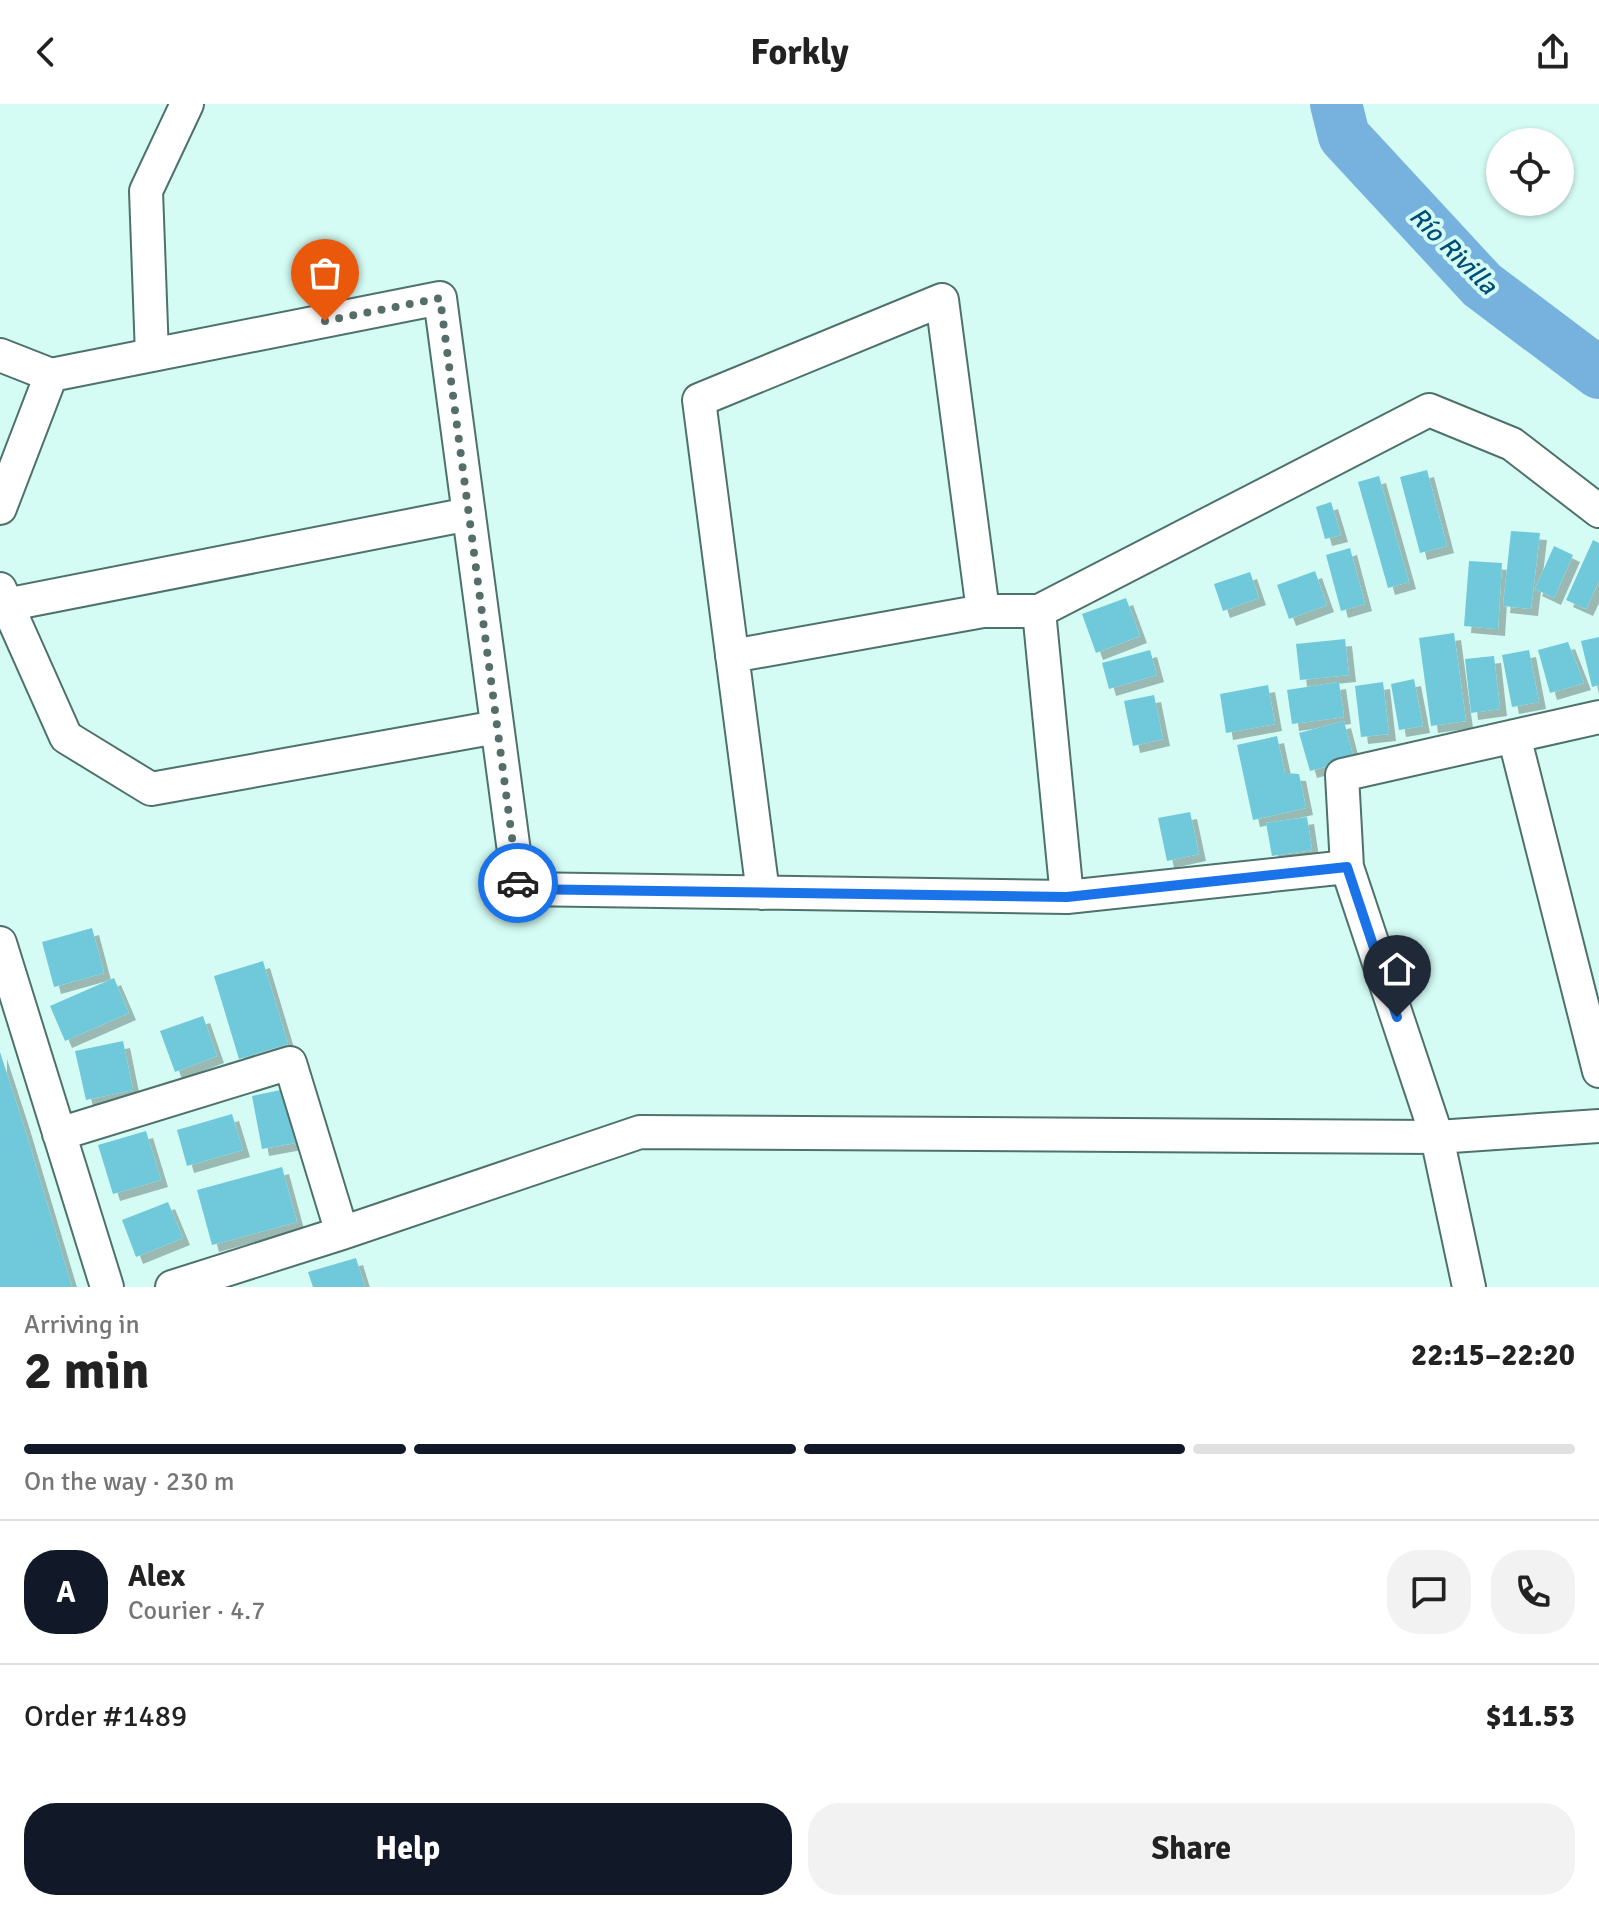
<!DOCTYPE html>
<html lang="en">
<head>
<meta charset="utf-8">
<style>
	body { margin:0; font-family:Signika,sans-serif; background:#f2f2f2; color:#222; height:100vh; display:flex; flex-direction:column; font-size:30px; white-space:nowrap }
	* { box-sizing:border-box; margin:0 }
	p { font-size:26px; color:#767676 }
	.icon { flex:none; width:44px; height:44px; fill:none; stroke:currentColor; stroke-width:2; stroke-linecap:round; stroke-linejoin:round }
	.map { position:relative; height:1183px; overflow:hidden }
	.side { display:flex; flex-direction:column; background:#fff; flex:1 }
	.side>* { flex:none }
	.fabs { position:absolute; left:1486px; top:24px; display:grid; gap:16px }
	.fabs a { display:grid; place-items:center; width:88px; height:88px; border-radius:50%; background:#fff; box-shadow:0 2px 6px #0004; font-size:40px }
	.pin { position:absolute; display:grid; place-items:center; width:68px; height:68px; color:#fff; margin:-82px -34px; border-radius:50% 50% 50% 0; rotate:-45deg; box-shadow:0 0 8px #0007 }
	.pin .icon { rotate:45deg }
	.courier { position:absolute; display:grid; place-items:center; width:80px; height:80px; margin:-40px; border:6px solid #1a73e8; border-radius:50%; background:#fff; color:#222; box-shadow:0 2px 10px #0007 }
	.summary em { font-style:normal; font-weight:700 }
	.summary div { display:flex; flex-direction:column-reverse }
	.summary { display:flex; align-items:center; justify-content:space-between; height:136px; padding:0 24px }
	h1 { font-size:52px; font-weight:700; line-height:60px }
	.bar { display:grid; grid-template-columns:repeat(4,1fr); gap:12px 8px; align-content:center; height:96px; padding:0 24px }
	.bar i { height:10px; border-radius:6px; background:#e0e0e0 }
	.bar .current { background:#111827 }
	.bar p { grid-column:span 4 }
	.line { display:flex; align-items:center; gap:20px; padding:0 24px; border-top:2px solid #e0e0e0 }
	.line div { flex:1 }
	.round { display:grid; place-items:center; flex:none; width:84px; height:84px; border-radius:32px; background:#f2f2f2 }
	.action { display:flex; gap:16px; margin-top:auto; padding:16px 24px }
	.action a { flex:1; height:92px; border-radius:32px; background:#111827; color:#fff; font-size:32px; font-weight:700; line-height:92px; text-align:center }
	.action a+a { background:#f2f2f2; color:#222 }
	header { display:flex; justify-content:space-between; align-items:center; height:104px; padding:0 24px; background:#fff; font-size:36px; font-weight:700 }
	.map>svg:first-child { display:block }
</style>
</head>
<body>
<header><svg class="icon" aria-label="back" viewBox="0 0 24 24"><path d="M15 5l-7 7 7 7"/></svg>Forkly<svg class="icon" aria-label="share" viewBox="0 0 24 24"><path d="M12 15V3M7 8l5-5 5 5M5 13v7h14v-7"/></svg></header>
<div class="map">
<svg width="1599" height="1183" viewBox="0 0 1599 1183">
	<defs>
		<filter id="shadow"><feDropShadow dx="7" dy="7" stdDeviation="0" flood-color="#0004"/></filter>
	</defs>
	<rect width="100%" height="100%" fill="#d4fcf4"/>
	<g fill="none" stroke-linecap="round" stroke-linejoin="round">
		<!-- river -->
		<path stroke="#77b2df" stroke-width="52" d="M1336 0 1344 32 1482 181 1599 269"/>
	</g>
	<!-- building -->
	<path fill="#6fc9db" filter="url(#shadow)" d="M1427 366 1447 442 1420 449 1400 373Z
		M1379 372 1409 478 1388 484 1358 378Z
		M1331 398 1341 431 1325 435 1316 403Z
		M1511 427 1540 429 1531 505 1503 502Z
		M1593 436 1599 439V477L1586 505 1566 496Z
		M1554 442 1573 451 1554 494 1535 485Z
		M1350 444 1365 500 1341 507 1326 451Z
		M1469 457 1502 459 1498 525 1464 522Z
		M1315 467 1327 501 1289 515 1277 481Z
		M1250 468 1259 494 1223 507 1214 480Z
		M1126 494 1140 532 1096 549 1082 510Z
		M1454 529 1466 617 1431 622 1419 534Z
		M1599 533V581L1592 583 1581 537Z
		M1345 535 1349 571 1300 576 1296 540Z
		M1568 538 1584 579 1550 589 1538 546Z
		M1150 546 1157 571 1109 585 1102 559Z
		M1529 546 1539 598 1512 603 1502 551Z
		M1494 552 1500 605 1471 609 1465 555Z
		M1414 575 1423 622 1399 626 1391 580Z
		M1339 578 1344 613 1292 620 1287 586Z
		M1383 578 1389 630 1361 633 1355 582Z
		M1268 581 1275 620 1226 629 1220 590Z
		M1154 591 1163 635 1133 642 1124 597Z
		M1344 617 1354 655 1310 667 1299 629Z
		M1277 632 1285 669 1299 670 1306 704 1253 716 1237 641Z
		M1190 708 1199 750 1167 757 1158 714Z
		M1307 713 1312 746 1272 752 1266 719Z
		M92 824 104 869 54 883 42 838Z
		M263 857 288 940 239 955 214 872Z
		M114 874 129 909 65 937 50 902Z
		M203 912 217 952 175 968 160 927Z
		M123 937 133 986 86 996 75 947Z
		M0 948 23 1019 72 1183H0Z
		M285 985 295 1039 262 1045 252 992Z
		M232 1010 243 1046 187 1062 177 1026Z
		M146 1027 161 1076 113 1090 98 1041Z
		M282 1063 297 1118 212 1141 197 1086Z
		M168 1098 183 1134 136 1153 122 1116Z
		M356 1154 365 1183H313L308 1168Z"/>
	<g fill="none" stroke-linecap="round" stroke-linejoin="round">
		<defs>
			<path id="street" d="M0 251 51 271 440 194 519 785 1067 793 1347 763
				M152 251 146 87 187 0
				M0 404 51 271
				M0 485 66 633 151 685 497 623
				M0 502 469 410
				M1039 507 1067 793
				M732 552 983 507H1039L1429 306 1512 340 1599 407
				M1514 632 1599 967
				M763 789 699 296 942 196 983 507
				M0 839 107 1183
				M59 1030 290 959 342 1129
				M172 1183 342 1129 640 1028 1437 1033 1599 1022
				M1469 1183 1437 1033 1347 763 1342 671 1599 613"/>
		</defs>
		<!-- street casing -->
		<use href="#street" stroke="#4e726b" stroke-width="36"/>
		<!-- street -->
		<use href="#street" stroke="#fff" stroke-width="32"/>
	</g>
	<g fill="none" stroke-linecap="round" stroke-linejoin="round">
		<!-- done -->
		<path stroke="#566e69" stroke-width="8" stroke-dasharray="0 14.4" d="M325 217 440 194 518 779"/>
		<!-- route -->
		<path stroke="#1a73e8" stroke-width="10" d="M518 779 519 785 1067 793 1347 763 1397 913"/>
	</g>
	<g text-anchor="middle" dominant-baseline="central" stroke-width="8" stroke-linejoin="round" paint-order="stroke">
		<!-- water labels -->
		<g font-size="26" font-style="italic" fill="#014d77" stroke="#d4fcf4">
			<text transform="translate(1453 147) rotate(45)">Río Rivilla</text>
		</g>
	</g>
</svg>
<div class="fabs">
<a><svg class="icon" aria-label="locate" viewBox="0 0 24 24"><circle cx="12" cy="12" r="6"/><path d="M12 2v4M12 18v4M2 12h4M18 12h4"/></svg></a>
</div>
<div class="pin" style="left:325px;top:217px;background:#ea580c"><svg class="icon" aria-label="bag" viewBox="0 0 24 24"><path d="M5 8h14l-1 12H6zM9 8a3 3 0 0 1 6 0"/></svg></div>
<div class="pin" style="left:1397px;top:913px;background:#1f2937"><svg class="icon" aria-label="home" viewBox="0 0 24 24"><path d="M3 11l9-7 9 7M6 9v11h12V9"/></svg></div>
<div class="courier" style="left:518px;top:779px"><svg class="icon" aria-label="car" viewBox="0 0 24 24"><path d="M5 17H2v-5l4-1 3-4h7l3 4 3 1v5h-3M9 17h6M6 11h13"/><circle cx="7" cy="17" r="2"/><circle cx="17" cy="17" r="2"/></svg></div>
</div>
<section class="side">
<div class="summary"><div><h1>2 min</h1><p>Arriving in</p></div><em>22:15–22:20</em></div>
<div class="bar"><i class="current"></i><i class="current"></i><i class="current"></i><i></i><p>On the way · 230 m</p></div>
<div class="line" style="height:144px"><b class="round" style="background:#111827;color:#fff">A</b><div><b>Alex</b><p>Courier · 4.7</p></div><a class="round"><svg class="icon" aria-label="chat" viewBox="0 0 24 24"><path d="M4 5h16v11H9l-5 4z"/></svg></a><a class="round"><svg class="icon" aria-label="phone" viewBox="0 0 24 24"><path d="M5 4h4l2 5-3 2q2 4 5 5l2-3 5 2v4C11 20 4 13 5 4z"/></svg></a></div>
<div class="line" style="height:104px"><div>Order #1489</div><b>$11.53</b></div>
<div class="action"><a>Help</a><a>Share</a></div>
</section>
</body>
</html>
